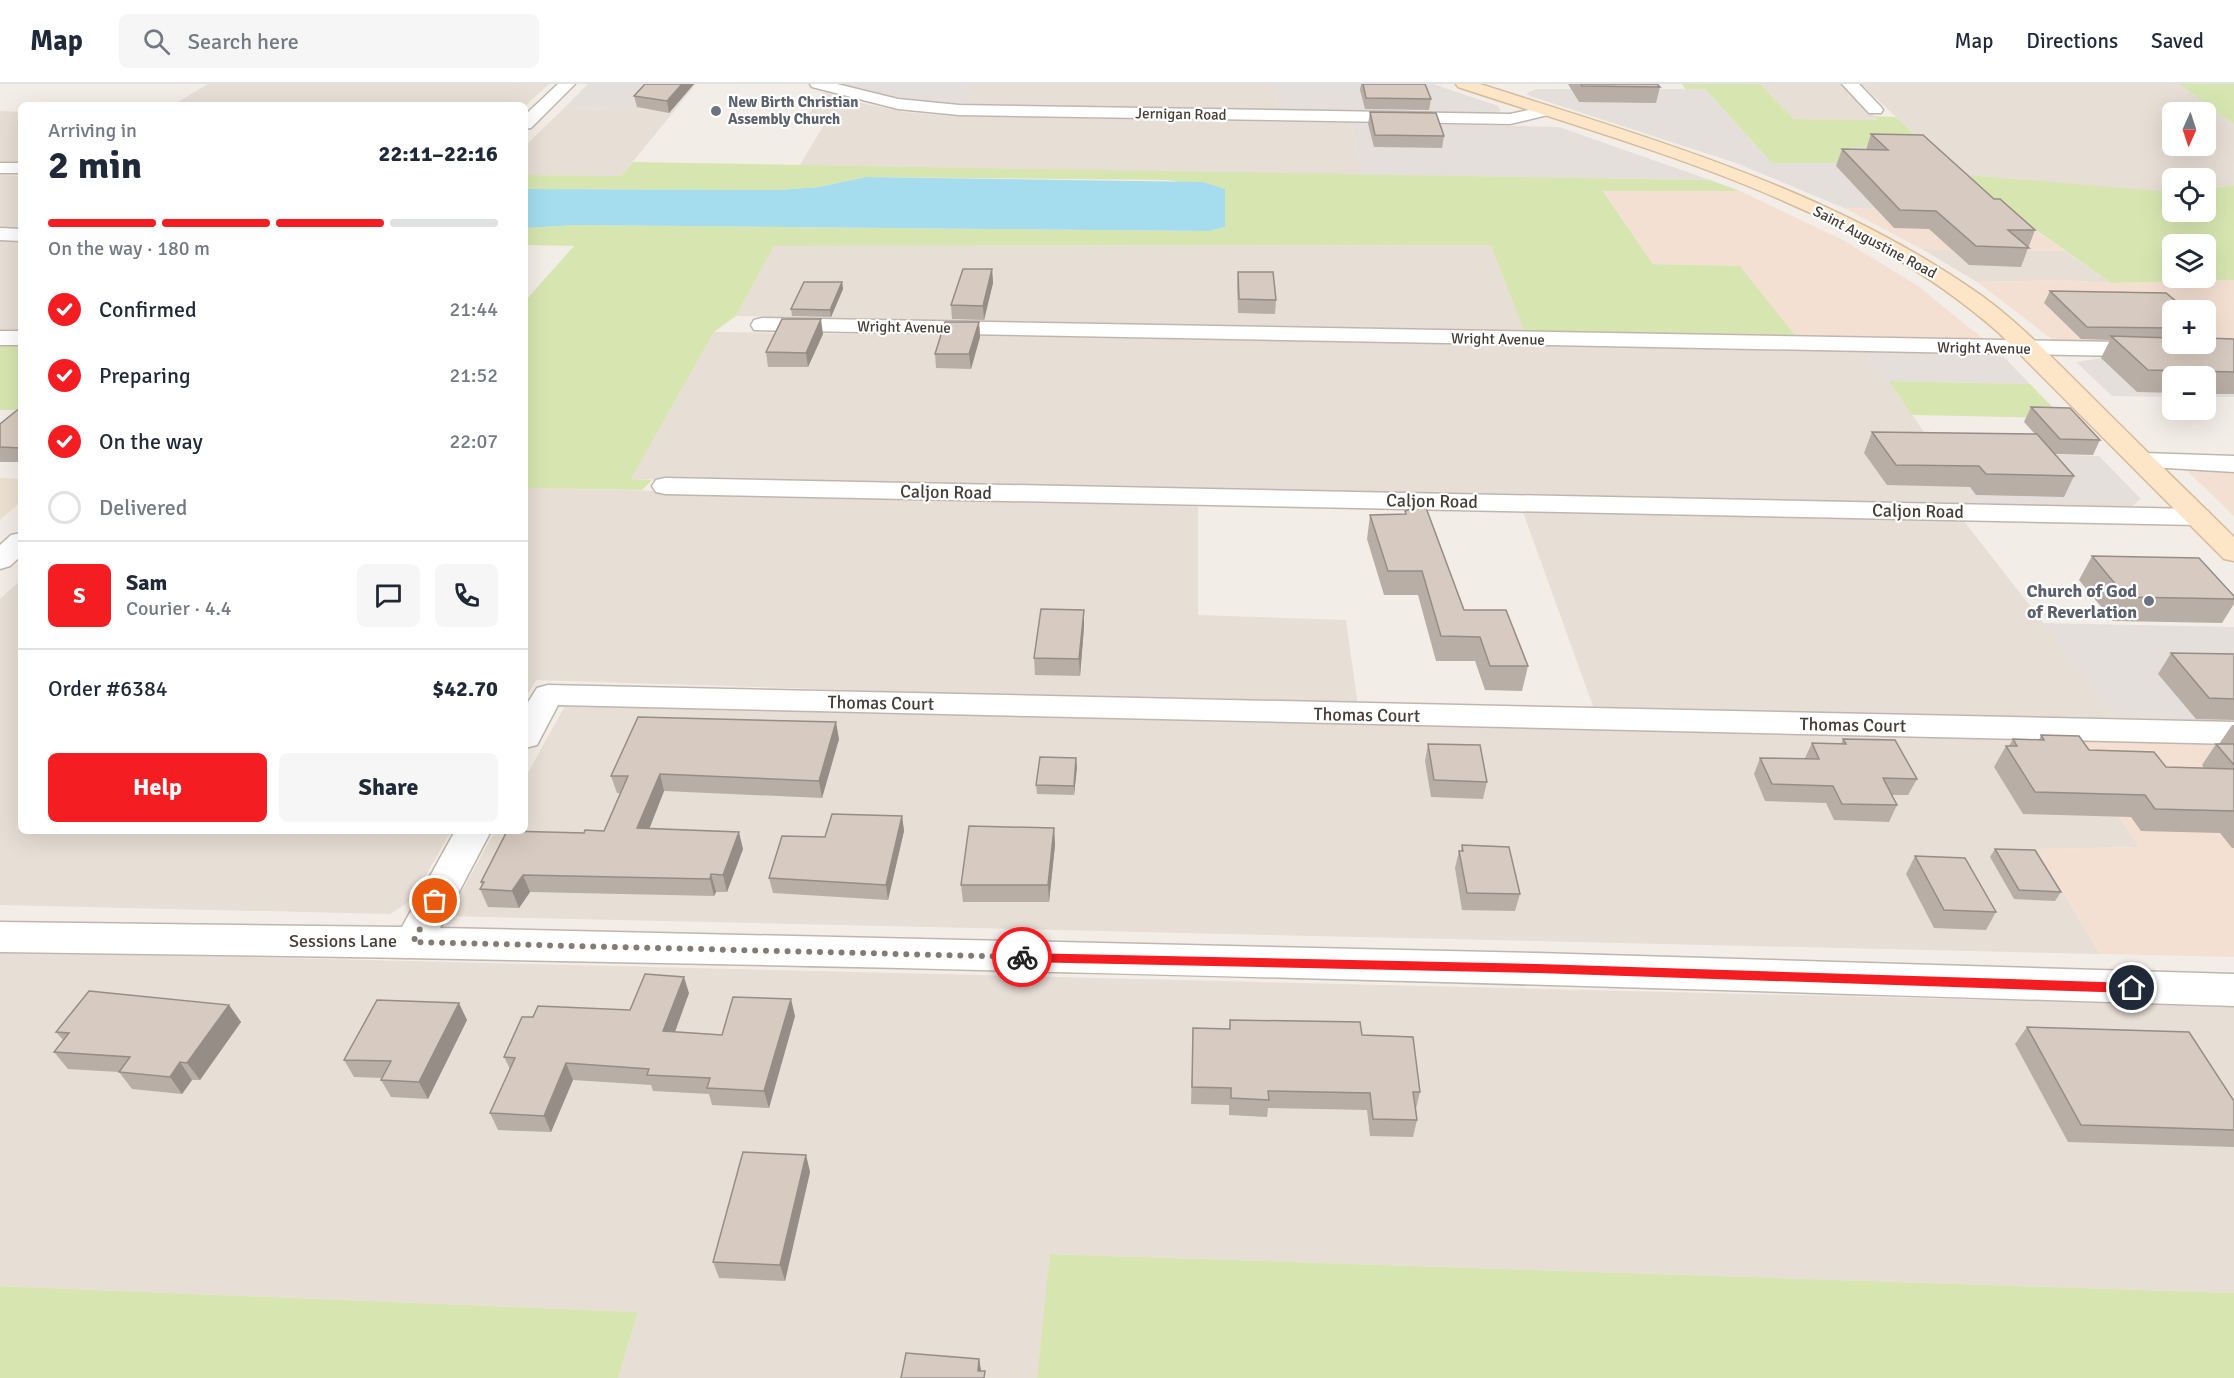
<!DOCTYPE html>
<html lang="en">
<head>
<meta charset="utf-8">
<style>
	body { margin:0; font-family:Signika,sans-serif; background:#f6f6f7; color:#1f2937; height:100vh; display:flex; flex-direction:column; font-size:22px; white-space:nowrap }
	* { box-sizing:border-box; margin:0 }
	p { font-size:20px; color:#747a83 }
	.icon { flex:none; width:33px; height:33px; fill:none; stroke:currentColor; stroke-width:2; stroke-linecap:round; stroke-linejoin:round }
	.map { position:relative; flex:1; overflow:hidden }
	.details { position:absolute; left:18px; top:18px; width:510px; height:732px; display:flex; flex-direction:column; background:#fff; border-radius:9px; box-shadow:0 6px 24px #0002 }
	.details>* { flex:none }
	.needle { width:39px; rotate:183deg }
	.controls { position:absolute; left:2162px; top:18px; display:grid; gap:12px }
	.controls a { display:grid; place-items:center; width:54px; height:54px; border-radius:9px; background:#fff; box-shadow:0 6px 24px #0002; font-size:30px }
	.pin { position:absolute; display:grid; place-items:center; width:51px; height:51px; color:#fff; margin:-26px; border:3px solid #fff; border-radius:50%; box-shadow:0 2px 6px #0007 }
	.courier { position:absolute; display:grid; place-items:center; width:60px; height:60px; margin:-30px; border:4px solid #f31d22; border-radius:50%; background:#fff; color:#222; box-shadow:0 2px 8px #0007 }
	.overview em { font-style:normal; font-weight:800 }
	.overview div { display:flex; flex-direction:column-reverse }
	.overview { display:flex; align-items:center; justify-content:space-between; height:102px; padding:0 30px }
	h1 { font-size:39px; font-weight:800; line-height:45px }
	.bar { display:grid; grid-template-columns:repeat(4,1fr); gap:9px 6px; align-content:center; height:72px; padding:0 30px }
	.bar i { height:8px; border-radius:4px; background:#e0e1e3 }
	.bar .active { background:#f31d22 }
	.bar p { grid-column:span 4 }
	.line { display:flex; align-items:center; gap:15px; padding:0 30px; border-top:2px solid #e0e1e3 }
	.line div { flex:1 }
	.round { display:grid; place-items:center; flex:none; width:63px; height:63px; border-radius:9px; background:#f6f6f7 }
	ol { padding:0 30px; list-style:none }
	li { display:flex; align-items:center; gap:18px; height:66px }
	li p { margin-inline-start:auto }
	li .icon { padding:6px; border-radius:50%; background:#f31d22; color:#fff; stroke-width:4 }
	li:last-child { color:#747a83 }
	li i { width:33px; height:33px; border:3px solid #e0e1e3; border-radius:50% }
	.action { display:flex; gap:12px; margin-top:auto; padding:12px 30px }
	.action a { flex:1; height:69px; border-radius:9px; background:#f31d22; color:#fff; font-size:24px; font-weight:800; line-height:69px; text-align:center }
	.action a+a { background:#f6f6f7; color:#1f2937 }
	header { display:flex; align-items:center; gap:36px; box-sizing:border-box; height:84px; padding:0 30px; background:#fff; border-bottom:2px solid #e0e1e3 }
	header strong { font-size:28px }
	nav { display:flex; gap:33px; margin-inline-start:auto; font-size:21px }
	.search { width:420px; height:54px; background:#f6f6f7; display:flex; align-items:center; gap:15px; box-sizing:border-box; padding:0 21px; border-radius:9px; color:#747a83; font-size:22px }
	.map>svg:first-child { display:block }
</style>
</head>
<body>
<header>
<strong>Map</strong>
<div class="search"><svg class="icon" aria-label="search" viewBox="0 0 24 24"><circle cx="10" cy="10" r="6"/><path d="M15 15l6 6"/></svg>Search here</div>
<nav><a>Map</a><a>Directions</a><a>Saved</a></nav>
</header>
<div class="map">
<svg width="2234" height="1294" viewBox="0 0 2234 1294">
	<rect width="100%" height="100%" fill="#f3ede7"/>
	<!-- residential -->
	<path fill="#e7ded5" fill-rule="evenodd" d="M208 0H549L525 22 173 21Z
		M976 0H1273L1279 29 967 23Z
		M1760 0H1842L1879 36 1794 35Z
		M1861 0H2179L2234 40V101L2205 105V94H2172L2170 109 1957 90ZM2172 28H2205V62H2172Z
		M824 8 847 16 904 28 951 32 1351 39 1363 91 800 81 828 34 807 33Z
		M564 24 675 26 621 92 525 91V62Z
		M0 27 21 28V81H0Z
		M0 91 21 92V149L0 148Z
		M0 154 21 155V249H0Z
		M1492 161 1525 249 736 232 774 162Z
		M1922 165 2065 167 2111 199 2061 196 1977 198Z
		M714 248 1862 265 1889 297 1937 367 1981 423 631 395Z
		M525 404 1198 419V531L1346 536 1358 622 536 596 525 615Z
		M1523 428 1963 436 2119 636 1594 625Z
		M21 496V747H451L412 816 390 830 0 821V515Z
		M565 622 2068 655 2139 763 2037 765 2100 870 448 832 495 747H525V694Z
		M0 867 2234 922V1209L1051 1170 1037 1294H618L638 1228 0 1202Z"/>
	<!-- commercial -->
	<path fill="#f4e0d3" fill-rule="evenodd" d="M1603 106 1740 107 1845 157 1918 202 1982 254 1938 260 1799 256 1740 182 1653 180Z
		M1844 124 2007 126 2065 167 1922 165Z
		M2061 196 2111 199 2234 196V261L2057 259 1977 198ZM2172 226H2205V260H2172Z
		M2182 382 2234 383V432Z
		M2068 655 2234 661V873L2100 870 2037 765 2139 763Z"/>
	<!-- industrial -->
	<path fill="#e5dfdc" d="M588 0H696L675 26 564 24Z
		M838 0H976L967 23 901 16Z
		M1273 0H1433L1498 22 1501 27 1484 30 1279 29Z
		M1537 5H1705L1772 79 1865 78 1849 62 1928 63 2007 126 1844 124 1736 79 1527 11 1529 8Z
		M1351 39 1559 43 1710 96 1363 91Z
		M1862 265 1995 271 2004 273 2030 300 1889 297Z
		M2109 273 2234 274V313H2205V292H2172V313L2112 312 2076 278Z
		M1937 367 2099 372 2141 415 2132 422 2088 424 1981 423Z
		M2043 539 2234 543V638L2119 636Z"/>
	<!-- education -->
	<path fill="#ece0d1" d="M0 394 21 395V418L0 436Z"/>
	<!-- green -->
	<path fill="#d7e6b1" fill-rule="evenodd" d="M1682 0H1760L1794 35 1877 36 1875 32 1896 33 1928 63H1850L1865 79H1772L1705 5H1685Z
		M2179 0H2234V40Z
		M633 78 1710 96 1740 107H1603L1653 180 1740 182 1799 256 1525 249 1491 161 774 162 736 232 714 248 631 395 652 396 642 406 525 404V217L574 162 525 161V144L576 141 1209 147 1225 143V105L1167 96 866 93 819 103 778 106 525 105V91L621 92Z
		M1957 90 2172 108V128H2205V105L2234 101V196L2111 199ZM2172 160H2205V194H2172Z
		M0 260H21V323L17 326H0Z
		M1889 297 2030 300 2063 334 1912 331Z
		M1050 1170 2234 1209V1294H1037Z
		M0 1202 638 1228 618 1294H0Z"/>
	<!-- water -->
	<path fill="#a5ddee" d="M866 93 1203 98 1225 105V143L1209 147 576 141 525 144V105L778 106 819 103Z"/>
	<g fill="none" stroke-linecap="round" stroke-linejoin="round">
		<defs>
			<path id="minor" d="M558 0H575L531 44 525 45V31Z
				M810 0H837L898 15 959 21 1510 30 1546 22 1554 27 1552 30 1510 40 959 31 898 25 812 3Z
				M1842 0H1859L1881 23 1883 26 1881 29H1869Z
				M0 79H21V89H0Z
				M0 144 21 145V157L0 156Z
				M762 234 2234 260V274L754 246 751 241 754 236Z
				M0 247H21V261H0Z
				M2143 369 2234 372V388L2134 382 2130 377 2134 372Z
				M665 394 2198 425 2208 427 2212 433 2208 439 2198 441 665 410 656 408 652 402 656 396Z
				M21 449V472L10 482 0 485V461L11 451Z
				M548 601 2234 638V660L558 621 537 661 525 664V623L537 604Z
				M455 747H491L440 844 1538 869 2234 890V922C1489 898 745 877 0 868V838L402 843Z"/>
			<path id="secondary" d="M1456 0H1480C1654 56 1831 105 1982 212 2022 241 2057 279 2092 313 2139 360 2187 407 2234 453V477L2224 475 1998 248C1847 116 1645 65 1458 3Z"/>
		</defs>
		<!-- minor casing -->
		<use href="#minor" stroke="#c1b6ad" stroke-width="3"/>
		<!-- secondary casing -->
		<use href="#secondary" stroke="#d5bb9a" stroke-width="3"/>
		<!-- minor -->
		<use href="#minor" fill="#fff" fill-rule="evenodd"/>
		<!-- secondary -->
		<use href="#secondary" fill="#fde6c7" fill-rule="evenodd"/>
	</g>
	<!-- wall -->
	<path fill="#b9aea5" d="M645 0H694L669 29 637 23 634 12Z
		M1361 0H1425L1431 15 1429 26 1365 25 1360 6Z
		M1568 0H1657L1660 3 1656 19 1579 18Z
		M1370 28 1444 52 1442 64 1374 63 1368 40Z
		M1871 50 1994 115 2035 146 2021 183 1969 181 1929 145 1894 144 1836 82 1842 65 1866 66Z
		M992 185 993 199 984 236 952 235 951 221Z
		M1238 188 1276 216 1275 230 1238 229 1237 201Z
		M842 198 843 205 831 233 792 232 791 225Z
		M2050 207 2172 226V260L2234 255V310H2205V292H2172V309L2137 308 2101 274 2110 256 2081 255 2044 219Z
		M979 238 980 253 971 285 936 284 935 270Z
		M2205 241 2209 245 2205 253Z
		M823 250 808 283H768L766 268Z
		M21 323V378H0V340Z
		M2031 323 2100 356 2093 371 2055 370 2074 392 2064 413 1976 411 1970 403 1887 401 1864 369 1872 348 2035 350 2024 338Z
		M1405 427 1464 526 1528 582 1522 607 1485 606 1475 577H1436L1418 511H1384L1367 455 1370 431H1405Z
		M2092 472 2234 512V520L2222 539 2113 537 2079 496Z
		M1084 526V543L1080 592 1035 591 1034 574Z
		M2171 569 2234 570V636L2196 635 2158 590Z
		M2232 641H2234V764H2232L2220 749 2141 747 2131 733 2023 730 1994 683 2006 662H2009L2013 655 2039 656 2041 651 2089 666 2166 683 2204 684 2202 681 2216 660H2219Z
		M839 655 822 714 664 707 649 745 743 765 727 808H716L714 812 530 808 519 824 488 823 480 805 482 802 481 798 584 749 604 747 620 709H617L611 692Z
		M1843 655 1917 695 1908 711H1892L1897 721 1889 738 1834 736 1826 719 1765 717 1754 690 1760 674H1805L1812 659 1841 660Z
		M1428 660 1487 698 1483 715 1431 713 1425 677Z
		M1077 683 1074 711 1037 710 1036 701Z
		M902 732 904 747 888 816 773 809 769 794Z
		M1054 744 1055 761 1049 818H963L961 801Z
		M1462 761 1520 810 1515 827 1462 826 1455 784 1459 767H1461Z
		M1995 765 2061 808 2055 817 2014 815 1990 773Z
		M1915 772 1996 828 1986 846 1934 844 1906 790Z
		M689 909 675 948 722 951 795 932 769 1024 712 1021 709 1010 653 1007 651 1001 573 996 551 1048 498 1046 490 1029 510 985 504 973 533 933 630 926Z
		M229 921 241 938 200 996H192L182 1010 132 1005 119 988 68 985 54 968 63 956 56 948Z
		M467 936 428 1015 391 1013 381 996 383 994 354 993 344 976Z
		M1230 936 1362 951 1420 1008 1416 1025 1417 1036 1413 1053 1370 1052 1367 1026 1268 1024 1267 1033 1229 1031V1021L1191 1020 1193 944 1229 945Z
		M2027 943 2234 1017V1063L2068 1058 2015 960Z
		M806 1071 810 1088 785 1197 719 1194 713 1178Z"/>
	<!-- shaded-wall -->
	<path fill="#968d86" d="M682 0H694L669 29 667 17Z
		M992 185 993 199 984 236 983 222Z
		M842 198 843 205 831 233 830 226Z
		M821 235 823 250 808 283 806 269Z
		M979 238 980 253 971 285 969 270Z
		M1084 526V543L1080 592 1079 575Z
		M836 638 839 655 822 714 819 697Z
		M1076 674 1077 683 1074 711V702Z
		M660 690 664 707 643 761 637 744Z
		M902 732 904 747 888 816 886 801Z
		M1054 744 1055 761 1049 818 1048 801Z
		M739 748 743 765 727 808 723 791Z
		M711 790 716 808 714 812 710 795Z
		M523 791 530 808 519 824 512 807Z
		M684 893 689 909 669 964 663 947Z
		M791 915 795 932 769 1024 764 1007Z
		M459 919 467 936 428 1015 419 998Z
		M229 921 241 938 200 996 187 979Z
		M180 978 192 996 182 1010 170 993Z
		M566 979 573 996 551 1048 544 1032Z
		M806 1071 810 1088 785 1197 780 1181Z
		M979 1275 982 1291 978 1287Z"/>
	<!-- building -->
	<path fill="#d7cac0" stroke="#968d86" stroke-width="1.5" d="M645 0H682L667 17 634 12Z
		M1363 0H1425L1431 15 1366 14Z
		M1581 0H1657L1660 3 1582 2Z
		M1370 28 1436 29 1444 52 1375 51Z
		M1871 50 1923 51 1994 115H2000L2035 146H2008L2029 164 1976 162 1936 127 1900 126 1842 65 1888 66Z
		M963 185H992L983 222 951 221Z
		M1238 188H1273L1276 216 1239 215Z
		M804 198H842L830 226 791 225Z
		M2050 207 2166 209 2187 226H2172V244L2087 243Z
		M782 235H821L806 269 766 268Z
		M945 238H979L969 270H935Z
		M2111 252 2172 254V260H2205V254L2234 255V288L2148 286Z
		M21 323V364L0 363V340Z
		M2031 323 2070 324 2100 356 2060 355Z
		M1872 348 2037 350 2074 392 1986 390 1979 382 1896 381Z
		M1425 421 1464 526H1506L1528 582H1490L1480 553 1441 552 1422 487H1388L1370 431 1406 430 1405 427Z
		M2092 472 2199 474 2234 512V515L2126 513Z
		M1041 525 1084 526 1079 575 1034 574Z
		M2171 569 2234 570V615L2209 614Z
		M638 633 836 638 819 697 660 690 637 744 739 748 723 791 711 790 710 795 523 791 512 807 480 805 484 798H481L507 747 584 749 585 746 604 747 628 692H611Z
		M2041 651 2079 652 2089 666 2154 668 2166 683 2234 685V727L2155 725 2145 711 2035 708 2006 662H2017L2013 655 2044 656Z
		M1843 655 1895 656 1917 695 1883 694 1897 721 1842 720 1833 702 1772 700 1760 674 1819 675 1812 659 1846 660Z
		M1428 660 1480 661 1487 698 1434 696Z
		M2216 660H2234V681Z
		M1040 673 1076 674 1074 702 1036 701Z
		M832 730 902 732 886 801 769 794 782 752 825 753Z
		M969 742 1054 744 1048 801H961Z
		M1462 761 1509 763 1520 810 1467 809 1459 767H1463Z
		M1995 765 2035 766 2061 808 2019 806Z
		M1915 772 1965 774 1996 828 1944 826Z
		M645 890 684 893 663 947 722 951 733 913 791 915 764 1007 707 1004 710 994 647 991 649 985 566 979 544 1032 490 1029 515 974 504 973 522 933H533L538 922 630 926Z
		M89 907 229 921 187 979 180 978 170 993 119 988 130 973 54 968 69 949 56 948Z
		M377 916 459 919 419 998 381 996 391 977 344 976Z
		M1230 936 1360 938 1362 951 1413 953 1420 1008H1413L1417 1036 1373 1035 1370 1009 1268 1007 1269 1016 1231 1014V1004L1192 1003 1193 944 1230 945Z
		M2027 943 2189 948 2234 1017V1046L2081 1041Z
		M743 1068 806 1071 780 1181 713 1178Z
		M906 1269 979 1275 978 1287H985L984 1294H901Z"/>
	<!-- route -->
	<path fill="#f31d22" d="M1022 869 1538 880 2132 899 2137 904 2132 909 1538 889 1022 878 1017 873Z"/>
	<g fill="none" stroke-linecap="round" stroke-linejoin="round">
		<!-- done -->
		<path stroke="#837b74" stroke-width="6" stroke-dasharray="0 10.8" d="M435 817 413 858 1022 873"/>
	</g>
	<!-- markers -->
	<g fill="#6b7280" stroke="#fff" stroke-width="2">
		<circle cx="716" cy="27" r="6"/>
		<circle cx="2149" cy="517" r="6"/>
	</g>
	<g text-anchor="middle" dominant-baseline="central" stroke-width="4.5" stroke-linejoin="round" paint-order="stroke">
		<!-- far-worship labels -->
		<g font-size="15" font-weight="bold" fill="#5b616d" stroke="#fff" text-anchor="start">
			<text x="728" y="18">New Birth Christian<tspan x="728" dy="17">Assembly Church</tspan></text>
		</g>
		<!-- far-street labels -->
		<g font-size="15" fill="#463d36" stroke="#fff">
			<text transform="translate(1181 30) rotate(1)">Jernigan Road</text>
			<text transform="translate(1875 158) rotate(28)">Saint Augustine Road</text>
			<text transform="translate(904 243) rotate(1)">Wright Avenue</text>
			<text transform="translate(1498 255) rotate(1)">Wright Avenue</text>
			<text transform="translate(1984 264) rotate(1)">Wright Avenue</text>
		</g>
		<!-- street labels -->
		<g font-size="18" fill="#463d36" stroke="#fff">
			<text transform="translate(946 408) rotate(1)">Caljon Road</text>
			<text transform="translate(1432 417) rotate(1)">Caljon Road</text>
			<text transform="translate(1918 427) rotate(1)">Caljon Road</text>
			<text transform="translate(881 619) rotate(1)">Thomas Court</text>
			<text transform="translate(1367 631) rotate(1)">Thomas Court</text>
			<text transform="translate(1853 641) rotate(1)">Thomas Court</text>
			<text x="343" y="857">Sessions Lane</text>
		</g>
		<!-- worship labels -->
		<g font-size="18" font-weight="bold" fill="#5b616d" stroke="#fff" text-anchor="end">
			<text x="2137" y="507">Church of God<tspan x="2137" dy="21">of Reverlation</tspan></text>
		</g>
	</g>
</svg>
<div class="controls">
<a><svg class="needle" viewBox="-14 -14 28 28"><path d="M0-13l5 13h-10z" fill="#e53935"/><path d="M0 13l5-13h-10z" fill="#747a83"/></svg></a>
<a><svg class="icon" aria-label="locate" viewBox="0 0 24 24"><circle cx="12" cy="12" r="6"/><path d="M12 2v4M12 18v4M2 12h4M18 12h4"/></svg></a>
<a><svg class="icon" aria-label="layers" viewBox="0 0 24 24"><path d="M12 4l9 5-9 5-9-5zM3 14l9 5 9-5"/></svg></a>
<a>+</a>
<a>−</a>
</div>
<div class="pin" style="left:435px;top:817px;background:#ea580c"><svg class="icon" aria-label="bag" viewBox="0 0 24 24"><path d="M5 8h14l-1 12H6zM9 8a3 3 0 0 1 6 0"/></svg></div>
<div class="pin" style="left:2132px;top:904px;background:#1f2937"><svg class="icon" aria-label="home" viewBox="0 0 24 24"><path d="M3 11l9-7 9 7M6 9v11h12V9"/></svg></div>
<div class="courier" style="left:1022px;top:873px"><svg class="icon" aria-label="bike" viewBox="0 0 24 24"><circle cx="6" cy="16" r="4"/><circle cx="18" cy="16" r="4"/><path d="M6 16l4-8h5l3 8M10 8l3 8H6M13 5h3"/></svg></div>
<section class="details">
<div class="overview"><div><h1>2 min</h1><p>Arriving in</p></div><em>22:11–22:16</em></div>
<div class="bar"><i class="active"></i><i class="active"></i><i class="active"></i><i></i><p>On the way · 180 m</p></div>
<ol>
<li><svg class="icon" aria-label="check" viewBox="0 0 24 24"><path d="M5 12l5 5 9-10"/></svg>Confirmed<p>21:44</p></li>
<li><svg class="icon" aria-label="check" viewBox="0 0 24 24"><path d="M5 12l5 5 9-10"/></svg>Preparing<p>21:52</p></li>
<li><svg class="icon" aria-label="check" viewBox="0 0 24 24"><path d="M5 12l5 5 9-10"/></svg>On the way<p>22:07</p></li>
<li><i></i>Delivered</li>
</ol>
<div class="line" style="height:108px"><b class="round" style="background:#f31d22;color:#fff">S</b><div><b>Sam</b><p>Courier · 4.4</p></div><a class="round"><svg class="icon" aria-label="chat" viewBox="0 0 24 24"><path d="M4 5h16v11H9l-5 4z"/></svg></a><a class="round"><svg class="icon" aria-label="phone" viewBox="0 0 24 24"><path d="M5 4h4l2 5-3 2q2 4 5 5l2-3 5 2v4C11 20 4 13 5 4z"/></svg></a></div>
<div class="line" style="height:78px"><div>Order #6384</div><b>$42.70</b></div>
<div class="action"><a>Help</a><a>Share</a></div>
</section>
</div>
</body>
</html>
